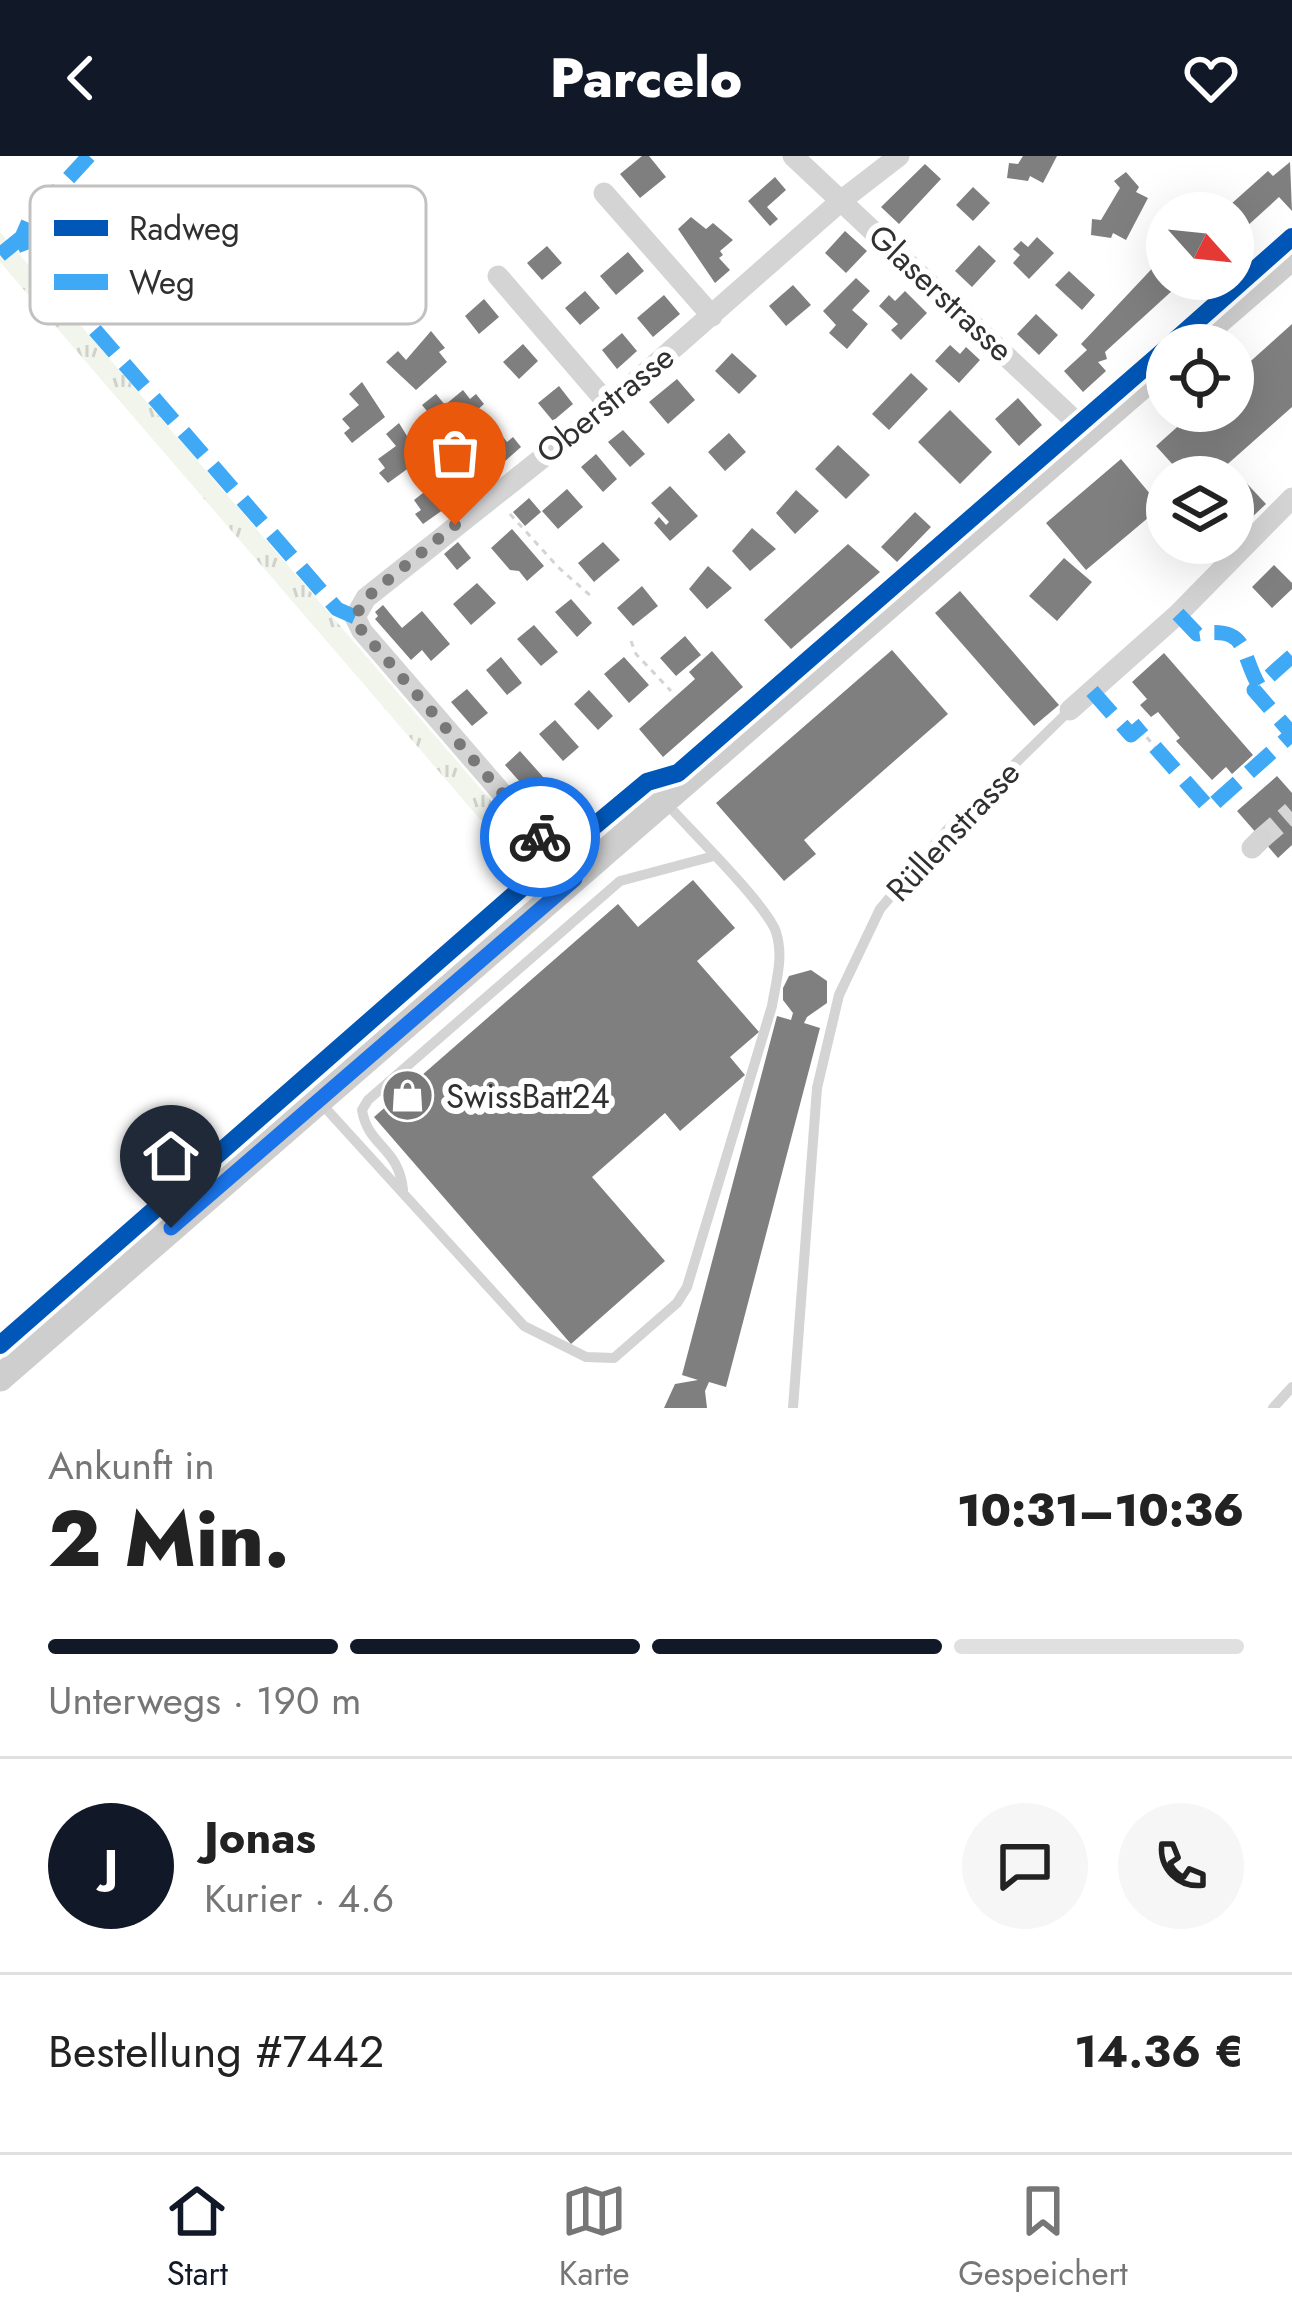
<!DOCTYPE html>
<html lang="de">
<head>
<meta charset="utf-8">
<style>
	body { margin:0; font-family:Jost,sans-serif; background:#f6f6f6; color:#222; height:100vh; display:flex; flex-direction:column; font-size:45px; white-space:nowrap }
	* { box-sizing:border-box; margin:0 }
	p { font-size:39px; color:#767676 }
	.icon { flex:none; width:66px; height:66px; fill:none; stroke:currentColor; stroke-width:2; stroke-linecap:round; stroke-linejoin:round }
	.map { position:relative; height:1252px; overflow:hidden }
	.panel { display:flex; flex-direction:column; background:#fff; flex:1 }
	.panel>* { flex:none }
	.needle { width:78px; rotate:117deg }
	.tools { position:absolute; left:1146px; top:36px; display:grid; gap:24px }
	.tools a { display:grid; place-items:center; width:108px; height:108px; border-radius:50%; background:#fff; box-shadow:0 12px 48px #0002; font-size:60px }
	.pin { position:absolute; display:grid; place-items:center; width:102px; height:102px; color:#fff; margin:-123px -51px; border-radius:50% 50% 50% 0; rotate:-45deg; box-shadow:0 0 12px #0007 }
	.pin .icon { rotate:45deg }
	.courier { position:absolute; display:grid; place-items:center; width:120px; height:120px; margin:-60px; border:9px solid #1a73e8; border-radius:50%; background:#fff; color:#222; box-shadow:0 3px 15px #0007 }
	.summary em { font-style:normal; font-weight:800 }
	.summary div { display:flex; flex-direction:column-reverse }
	.summary { display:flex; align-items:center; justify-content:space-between; height:204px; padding:0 48px }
	h1 { font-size:78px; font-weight:800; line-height:90px }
	.bar { display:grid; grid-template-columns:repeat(4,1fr); gap:18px 12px; align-content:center; height:144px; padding:0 48px }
	.bar i { height:15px; border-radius:9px; background:#e0e0e0 }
	.bar .active { background:#111827 }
	.bar p { grid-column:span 4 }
	.line { display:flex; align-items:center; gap:30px; padding:0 48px; border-top:3px solid #e0e0e0 }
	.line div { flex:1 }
	.round { display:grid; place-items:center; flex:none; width:126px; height:126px; border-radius:63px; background:#f6f6f6 }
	header { display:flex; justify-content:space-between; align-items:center; height:156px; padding:0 48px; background:#111827; color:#fff; font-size:54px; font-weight:800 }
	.dock { display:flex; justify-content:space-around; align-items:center; height:168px; border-top:3px solid #e0e0e0; background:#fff; font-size:33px; color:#767676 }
	.dock a { display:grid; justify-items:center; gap:6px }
	.dock .active { color:#111827 }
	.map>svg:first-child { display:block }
</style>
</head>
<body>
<header><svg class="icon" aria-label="back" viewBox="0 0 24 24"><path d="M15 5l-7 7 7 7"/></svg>Parcelo<svg class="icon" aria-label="heart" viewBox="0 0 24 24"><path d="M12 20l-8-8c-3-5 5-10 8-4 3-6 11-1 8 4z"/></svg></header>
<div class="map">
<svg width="1292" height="1252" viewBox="0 0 1292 1252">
	<defs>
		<pattern id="grass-tufts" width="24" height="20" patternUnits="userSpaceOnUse" patternTransform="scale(3)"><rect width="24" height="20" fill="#f1f5ec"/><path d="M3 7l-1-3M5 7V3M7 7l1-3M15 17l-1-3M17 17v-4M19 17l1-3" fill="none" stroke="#cfd2cb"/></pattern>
	</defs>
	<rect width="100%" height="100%" fill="#fff"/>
	<!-- grass -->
	<path fill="url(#grass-tufts)" d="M0 76 544 706 529 720 0 106Z"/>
	<!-- building -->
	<path fill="#7f7f7f" d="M642 0H649L666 21 640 42 620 18Z
		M1023 0H1057L1043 27 1030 20 1028 25 1007 22 1009 7 1018 8Z
		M1290 6 1292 55 1279 41 1234 82 1244 94 1233 104V57H1221L1268 15 1273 20Z
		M925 8 941 23 899 68 881 51Z
		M1126 16 1139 31 1136 36 1148 42 1126 84 1113 77 1111 82 1091 79 1092 63 1101 64 1120 32 1114 25Z
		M775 21 786 34 767 51 778 63 770 70 748 45Z
		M973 31 990 47 973 65 956 49Z
		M691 61 706 73 713 67 733 84 720 95 723 99 719 102 730 114 715 127 678 73Z
		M845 75 867 95 846 117 825 97Z
		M1037 81 1054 97 1029 123 1013 107 1020 99 1013 93 1021 85 1028 91Z
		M979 89 996 105 972 131 955 115Z
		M547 90 562 107 542 124 527 107Z
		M628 96 644 115 616 139 600 120Z
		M1162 102 1167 107V123H1185L1105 196 1107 203 1098 206 1106 215 1083 236 1064 215 1087 194 1081 188Z
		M1069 115 1095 139 1082 154 1055 129Z
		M856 122 870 135 852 154 868 168 847 193 829 177 836 169 823 155Z
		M793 129 811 149 786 170 769 150Z
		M585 135 600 152 580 169 565 152Z
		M905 135 927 157 901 184 891 174 898 168 879 150 889 139 895 145Z
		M664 139 680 158 653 181 637 162Z
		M484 143 499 161 479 178 465 160Z
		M1036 158 1058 179 1039 199 1017 178Z
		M1292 168V251L1213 321H1184L1156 290 1195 255H1233V221Z
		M431 175 445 192 439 196 447 206 416 234 386 206 398 195 406 204Z
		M622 177 637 195 617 213 602 194Z
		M523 188 538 205 519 223 503 206Z
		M950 189 960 198 966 191 980 204 959 227 935 205Z
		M732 197 757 220 739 238 715 215Z
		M911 217 928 233 889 274 872 258Z
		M677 223 695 244 668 268 649 246Z
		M362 226 385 261 352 287 344 277 350 272 342 263 359 249 349 238Z
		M559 230 573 248 553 265 538 247Z
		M463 234 470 243 476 238 484 248 452 276 441 261 436 266 422 249 436 238 445 249Z
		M1018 242 1042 269 1019 290 995 263Z
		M950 254 992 296 960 328 918 286Z
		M399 267 421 303 388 327 379 317 385 312 378 303 396 290 386 278Z
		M623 274 645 298 630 311 608 286Z
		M500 277 507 286 513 281 521 291 489 319 459 290 473 279 482 291Z
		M729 277 746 296 725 315 708 296Z
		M838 289 870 319 846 343 815 313Z
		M596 298 617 323 603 336 581 311Z
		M1121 303 1161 351 1086 414 1046 367Z
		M436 308 451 326 445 330 457 344 423 368 415 358 421 354 414 344 432 330 423 319Z
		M1238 318 1266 348 1233 379V323Z
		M670 330 698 360 670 385 654 367 659 361 666 369 669 366 651 347Z
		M567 333 583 351 558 373 542 355Z
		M796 334 819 355 795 378 776 357Z
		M529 342 541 356 525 370 513 356Z
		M915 356 931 371 897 406 881 391Z
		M752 372 776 393 750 415 732 395Z
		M512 373 544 410 527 425 519 415 510 414 491 392Z
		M458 386 471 402 457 414 444 398Z
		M603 386 620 404 594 426 578 407Z
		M848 388 880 416 791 493 764 464Z
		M1064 402 1092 426 1057 465 1029 440Z
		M1274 409 1292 427V433L1272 452 1252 431Z
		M708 410 732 432 707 453 689 433Z
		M477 427 496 447 471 469 453 448Z
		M642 430 658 450 633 470 617 452Z
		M960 435 1059 549 1034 570 935 457Z
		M571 443 592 467 577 481 555 456Z
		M383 449 402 472 422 455 450 488 431 505 422 494 411 504 375 463 378 460 375 456Z
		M534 469 558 496 541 510 517 483Z
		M685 480 701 499 676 520 660 502Z
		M892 494 948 558 804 684 816 698 784 725 716 647Z
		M712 495 743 531 663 601 639 573 695 523 689 516Z
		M1164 497 1253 599 1232 618 1226 611 1212 624 1176 585 1180 582 1158 556 1151 561 1140 549 1147 543 1132 526Z
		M501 501 522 527 507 539 486 514Z
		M624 501 649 529 629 547 604 518Z
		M467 533 488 557 472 570 451 546Z
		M589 534 613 560 598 574 574 548Z
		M555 564 579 591 563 605 539 578Z
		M520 595 544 622 529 636 505 609Z
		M1277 620 1292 637V689L1278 702 1237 655Z
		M693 724 735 772 697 805 759 876 730 901 745 919 680 975 665 957 592 1021 665 1105 571 1188 374 961 618 748 638 771Z
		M811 814 827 825V847L807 861 804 867 820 872 726 1231 709 1226 705 1235 707 1252H664L675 1228 698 1224 682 1219 777 860 791 864 793 857 783 844V832L789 820Z"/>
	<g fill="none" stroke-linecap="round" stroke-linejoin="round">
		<!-- street-tunnel -->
		<path stroke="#d6d6d6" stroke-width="21" stroke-dasharray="21 10" stroke-linecap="butt" d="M1261 683 1292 656"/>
		<!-- path -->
		<path stroke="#d4d4d4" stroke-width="3" stroke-dasharray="6 6" stroke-linecap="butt" d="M510 358 558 411 593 442
			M631 485 636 498 671 535
			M1139 572 1155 591"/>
		<!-- lane -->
		<path stroke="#d4d4d4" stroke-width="10" d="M319 945 524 1170 586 1201 614 1202 677 1147 687 1131 772 850C776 825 784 801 776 776 766 748 691 675 667 648
			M403 1034C399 991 368 991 362 954L368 944 620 725 714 700
			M793 1252 817 932 839 839 880 753 947 674 1070 554
			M1273 1252 1292 1231"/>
		<!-- street -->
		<path stroke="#d4d4d4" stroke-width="21" d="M793 0 1088 277
			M604 37 712 160
			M498 120 609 249
			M1070 554 1178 458 1292 342
			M1252 692 1261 683
			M576 723 362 475 355 461 366 442 609 249 842 44 899 0"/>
		<!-- secondary -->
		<path stroke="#cecece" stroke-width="27" d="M1190 189 1292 101
			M0 1222 1167 208"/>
		<!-- quiet -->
		<path stroke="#3fa9f5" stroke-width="15" stroke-dasharray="30 15" stroke-linecap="butt" d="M89 0 29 65 22 81 28 97 337 453 355 461
			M0 99 22 81
			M1178 458 1197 478C1250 470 1239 495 1259 530
			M1292 500 1254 534 1292 578
			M1092 535 1131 579 1150 563
			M1155 591 1209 652 1292 578"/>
		<defs>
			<path id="cycleway" d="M1170 189 1292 81
				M0 1189 557 701 647 626 678 617 1167 192"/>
		</defs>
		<!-- cycleway casing -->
		<use href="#cycleway" stroke="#fff" stroke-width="26"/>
		<!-- cycleway -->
		<use href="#cycleway" stroke="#0057b8" stroke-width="18"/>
	</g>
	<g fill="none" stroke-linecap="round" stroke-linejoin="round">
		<!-- done -->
		<path stroke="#787878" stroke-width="12" stroke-dasharray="0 21.6" d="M455 369 366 442 355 461 362 475 540 681"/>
		<!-- route -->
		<path stroke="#1a73e8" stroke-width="15" d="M171 1072 575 723 540 681"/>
	</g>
	<!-- icons -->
	<defs>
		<symbol id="shop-disc" viewBox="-11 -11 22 22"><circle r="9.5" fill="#787878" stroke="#fff"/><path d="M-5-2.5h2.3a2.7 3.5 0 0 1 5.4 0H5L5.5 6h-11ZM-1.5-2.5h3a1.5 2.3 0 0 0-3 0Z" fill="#fff"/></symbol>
	</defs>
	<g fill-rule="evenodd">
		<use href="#shop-disc" x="378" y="910" width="59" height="59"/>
	</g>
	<g text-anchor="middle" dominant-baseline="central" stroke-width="12" stroke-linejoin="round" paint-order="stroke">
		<!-- street labels -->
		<g font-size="33" fill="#303030" stroke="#fff">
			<text transform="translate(941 137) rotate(43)">Glaserstrasse</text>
			<text transform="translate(605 248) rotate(-39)">Oberstrasse</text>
			<text transform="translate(953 675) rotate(-47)">Rüllenstrasse</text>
		</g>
		<!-- poi labels -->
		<g font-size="33" fill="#303030" stroke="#fff" text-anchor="start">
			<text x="446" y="940">SwissBatt24</text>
		</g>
	</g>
	<!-- legend -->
	<rect x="30" y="30" width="396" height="138" rx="18" fill="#fff" stroke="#c1c1c1" stroke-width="3"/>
	<rect x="54" y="64" width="54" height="16" fill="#0057b8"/>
	<rect x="54" y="118" width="54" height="16" fill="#3fa9f5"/>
	<g font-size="33" fill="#303030">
		<text x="129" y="84">Radweg</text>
		<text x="129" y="138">Weg</text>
	</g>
</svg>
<div class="tools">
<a><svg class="needle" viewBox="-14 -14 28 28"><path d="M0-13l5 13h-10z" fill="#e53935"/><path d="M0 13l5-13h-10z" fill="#767676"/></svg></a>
<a><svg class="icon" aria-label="locate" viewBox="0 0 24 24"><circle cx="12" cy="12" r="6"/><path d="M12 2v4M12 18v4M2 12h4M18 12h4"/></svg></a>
<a><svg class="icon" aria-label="layers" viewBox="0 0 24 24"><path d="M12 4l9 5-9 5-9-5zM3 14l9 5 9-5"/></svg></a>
</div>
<div class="pin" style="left:455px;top:369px;background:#ea580c"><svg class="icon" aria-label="bag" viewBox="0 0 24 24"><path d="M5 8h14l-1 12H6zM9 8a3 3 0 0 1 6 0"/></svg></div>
<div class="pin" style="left:171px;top:1072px;background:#1f2937"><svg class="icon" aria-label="home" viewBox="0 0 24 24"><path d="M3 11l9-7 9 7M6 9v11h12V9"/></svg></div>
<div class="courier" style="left:540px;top:681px"><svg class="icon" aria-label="bike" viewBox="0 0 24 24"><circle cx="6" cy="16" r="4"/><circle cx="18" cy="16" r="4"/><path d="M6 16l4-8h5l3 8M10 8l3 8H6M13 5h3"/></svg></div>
</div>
<section class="panel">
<div class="summary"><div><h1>2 Min.</h1><p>Ankunft in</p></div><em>10:31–10:36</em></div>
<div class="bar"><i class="active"></i><i class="active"></i><i class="active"></i><i></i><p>Unterwegs · 190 m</p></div>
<div class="line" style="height:216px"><b class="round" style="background:#111827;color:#fff">J</b><div><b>Jonas</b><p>Kurier · 4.6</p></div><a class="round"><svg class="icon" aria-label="chat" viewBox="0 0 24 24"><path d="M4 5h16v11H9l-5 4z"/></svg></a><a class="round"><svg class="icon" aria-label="phone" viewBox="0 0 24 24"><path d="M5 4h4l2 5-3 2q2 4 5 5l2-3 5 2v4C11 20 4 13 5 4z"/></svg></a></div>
<div class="line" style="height:156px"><div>Bestellung #7442</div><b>14.36 €</b></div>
</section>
<nav class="dock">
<a class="active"><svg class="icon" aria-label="home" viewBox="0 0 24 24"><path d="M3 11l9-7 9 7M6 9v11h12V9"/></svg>Start</a>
<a><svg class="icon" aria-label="map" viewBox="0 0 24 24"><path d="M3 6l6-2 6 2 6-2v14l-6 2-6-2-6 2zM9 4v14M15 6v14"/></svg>Karte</a>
<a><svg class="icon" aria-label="saved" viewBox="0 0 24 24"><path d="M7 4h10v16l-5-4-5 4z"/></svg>Gespeichert</a>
</nav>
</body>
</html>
